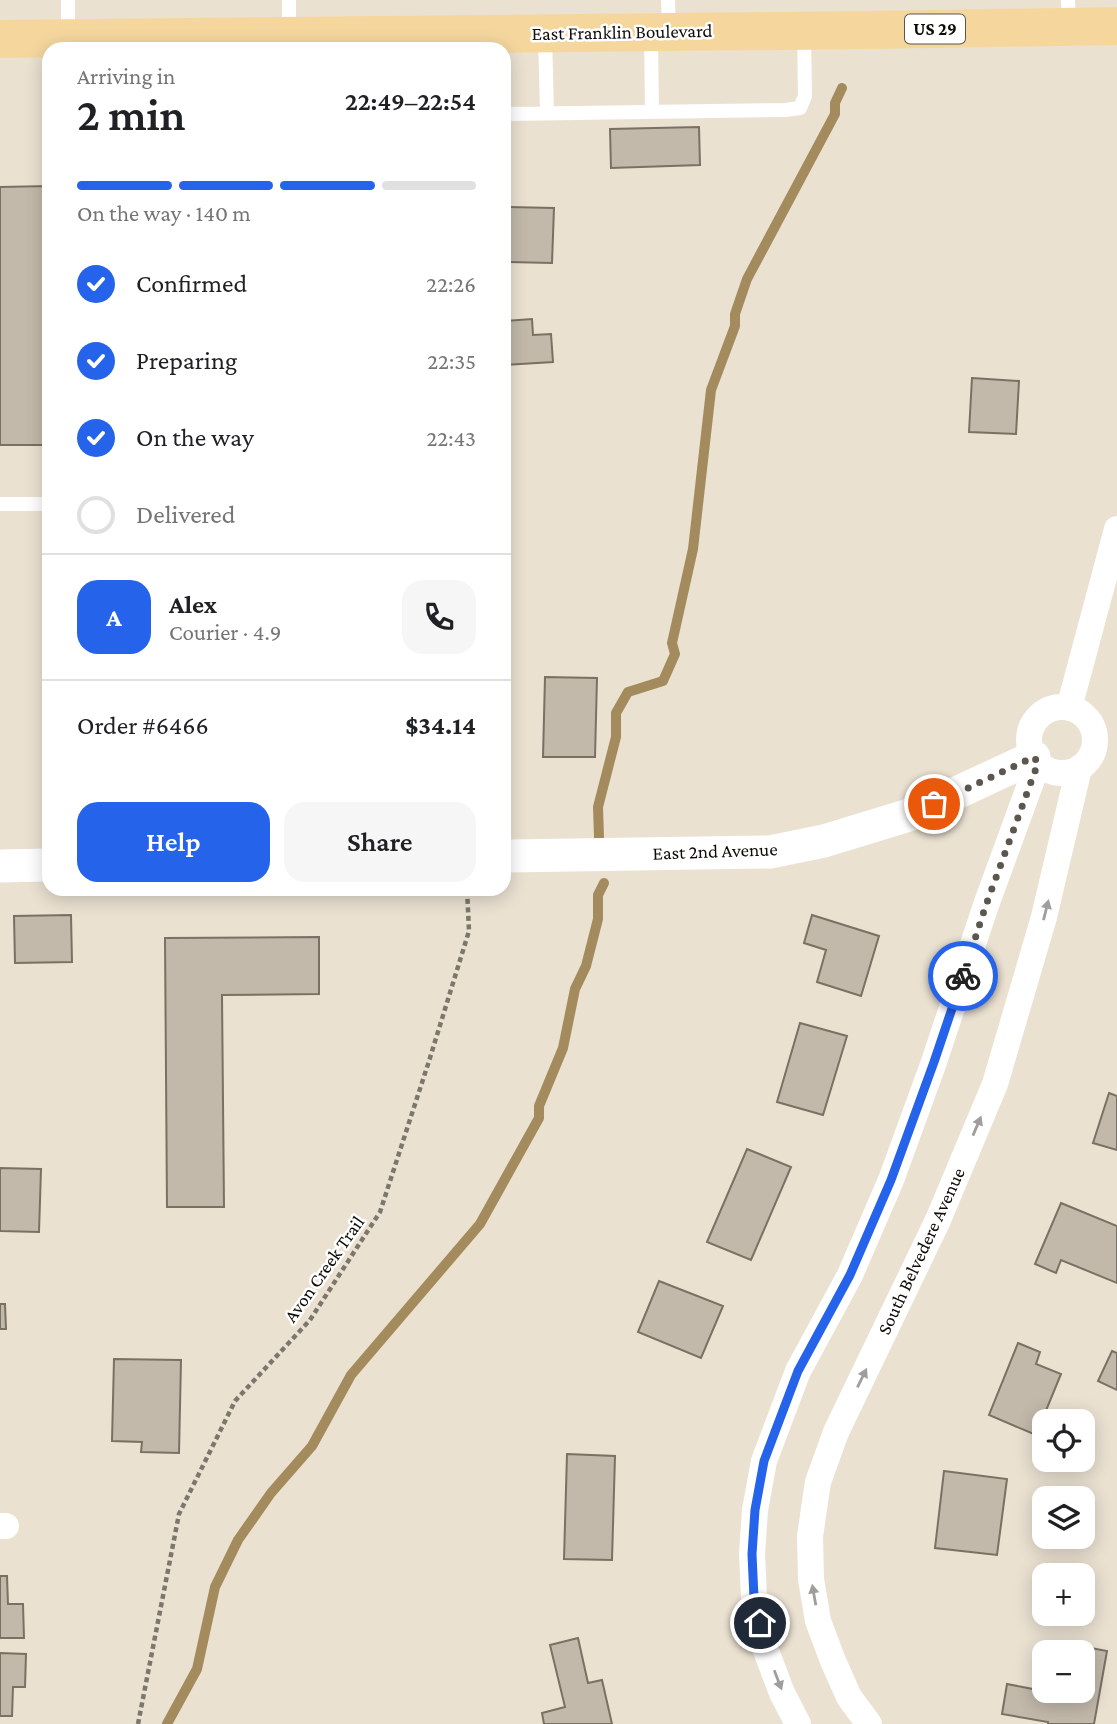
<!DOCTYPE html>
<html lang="en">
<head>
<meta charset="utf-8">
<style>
	body { margin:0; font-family:"Crimson Pro",serif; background:#f6f6f6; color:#202124; height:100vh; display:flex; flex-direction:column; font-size:26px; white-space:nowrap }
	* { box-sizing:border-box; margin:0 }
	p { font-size:23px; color:#757577 }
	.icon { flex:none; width:38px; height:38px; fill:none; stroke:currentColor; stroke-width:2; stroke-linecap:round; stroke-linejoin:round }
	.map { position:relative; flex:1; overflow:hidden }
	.panel { position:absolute; left:42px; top:42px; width:469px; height:854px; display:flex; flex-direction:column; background:#fff; border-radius:21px; box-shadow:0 4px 18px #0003 }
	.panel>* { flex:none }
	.tools { position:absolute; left:1032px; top:1409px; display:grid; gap:14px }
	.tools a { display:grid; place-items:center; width:63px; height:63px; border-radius:14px; background:#fff; box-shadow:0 4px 18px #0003; font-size:35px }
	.pin { position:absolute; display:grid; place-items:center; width:60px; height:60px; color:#fff; margin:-30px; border:4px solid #fff; border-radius:50%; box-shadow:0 2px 7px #0007 }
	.courier { position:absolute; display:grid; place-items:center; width:70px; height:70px; margin:-35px; border:5px solid #2563eb; border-radius:50%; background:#fff; color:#222; box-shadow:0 2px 9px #0007 }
	.summary em { font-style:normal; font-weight:600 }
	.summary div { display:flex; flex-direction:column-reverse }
	.summary { display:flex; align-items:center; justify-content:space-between; height:119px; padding:0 35px }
	h1 { font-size:46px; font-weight:600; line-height:52px }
	.bar { display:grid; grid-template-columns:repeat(4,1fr); gap:10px 7px; align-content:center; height:84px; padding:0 35px }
	.bar i { height:9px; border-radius:5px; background:#e0e0e0 }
	.bar .selected { background:#2563eb }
	.bar p { grid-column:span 4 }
	.line { display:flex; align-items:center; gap:18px; padding:0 35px; border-top:2px solid #e0e0e0 }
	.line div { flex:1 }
	.round { display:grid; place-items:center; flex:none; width:74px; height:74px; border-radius:21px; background:#f6f6f6 }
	ol { padding:0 35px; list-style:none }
	li { display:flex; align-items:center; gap:21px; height:77px }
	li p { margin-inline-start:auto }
	li .icon { padding:7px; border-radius:50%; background:#2563eb; color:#fff; stroke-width:4 }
	li:last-child { color:#757577 }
	li i { width:38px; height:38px; border:4px solid #e0e0e0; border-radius:50% }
	.primary-button { display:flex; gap:14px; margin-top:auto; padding:14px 35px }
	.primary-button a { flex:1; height:80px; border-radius:21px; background:#2563eb; color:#fff; font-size:28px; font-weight:600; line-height:80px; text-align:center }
	.primary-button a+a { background:#f6f6f6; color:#202124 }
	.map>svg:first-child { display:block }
</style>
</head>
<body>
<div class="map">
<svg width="1117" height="1724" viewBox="0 0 1117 1724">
	<rect width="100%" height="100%" fill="#eae1d1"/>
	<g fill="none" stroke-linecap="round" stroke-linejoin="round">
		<!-- stream -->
		<path stroke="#a48b5d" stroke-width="10" d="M599 837 598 807 616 737V713L628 692 663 681 675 654 672 643 693 549 711 390 735 326V314L747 279 835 114V103L842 88
			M167 1724 197 1669 215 1587 238 1540 271 1493 312 1446 351 1375 480 1224 539 1118V1106L563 1048 575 989 586 966 598 919V895L604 883"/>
	</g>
	<!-- building -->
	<path fill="#c2b9aa" stroke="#797163" stroke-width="2" d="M699 127 700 165 611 168 610 129Z
		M49 186V445H0V187Z
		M504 207 554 208 552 263 504 262Z
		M532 319 533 335 551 334 553 362 506 365 504 321Z
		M972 378 1019 381 1016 434 969 432Z
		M545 677 597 678 595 757H543Z
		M71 915 72 962 15 963 14 916Z
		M812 915 879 936 861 996 817 982 826 950 804 943Z
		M319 937V994L222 995 224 1207H167L165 938Z
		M800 1023 847 1036 823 1115 777 1102Z
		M1109 1093 1117 1096V1150L1093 1143Z
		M747 1149 791 1167 751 1260 707 1242Z
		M0 1168 41 1169 39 1232 0 1231Z
		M1061 1203 1117 1226V1283L1061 1260 1056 1273 1035 1264Z
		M659 1281 723 1306 701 1358 638 1332Z
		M0 1304H5L6 1329H0Z
		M1018 1343 1040 1352 1036 1364 1061 1374 1036 1435 989 1415Z
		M1112 1351 1117 1353V1390L1098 1381Z
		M114 1359 181 1360 179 1453 141 1452 142 1442 112 1441Z
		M567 1454 615 1456 612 1560 564 1559Z
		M944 1471 1007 1479 997 1555 935 1548Z
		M0 1576H7L8 1604H23L24 1638H0Z
		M578 1638 588 1683 602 1680 612 1724H544L542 1713 565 1707 550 1645Z
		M1075 1645 1107 1651 1094 1724H1048V1722L1002 1714 1007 1684 1033 1689 1036 1671 1045 1673V1690H1083V1652H1074Z
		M0 1653 26 1654 25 1687H13L12 1716H0Z"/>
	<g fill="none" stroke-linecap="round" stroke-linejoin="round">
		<!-- path -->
		<path stroke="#7c766c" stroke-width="4.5" stroke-dasharray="5 3.5" stroke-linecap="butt" d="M138 1724 179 1514 235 1401 310 1320 380 1212 429 1061 469 931 467 889"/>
		<!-- service -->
		<path stroke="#fff" stroke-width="14" d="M68 0V37
			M289 0V34
			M668 0 669 30
			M1068 0 1069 26
			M651 33 652 112
			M545 35 547 113
			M504 114 785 110 800 108 805 96 804 32
			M0 504H49"/>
		<!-- minor -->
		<path stroke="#fff" stroke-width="26" d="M1029 740a33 33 0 1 1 66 0a33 33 0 1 1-66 0Z
			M1069 708 1117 529
			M0 1526H6
			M798 1724 782 1693 765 1648 754 1598 752 1554 755 1510 764 1461 798 1371 850 1275 891 1180 934 1062 986 905 1038 763
			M869 1724 849 1697 833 1661 818 1621 811 1579 810 1536 818 1482 836 1432 938 1220 995 1084 1044 917 1079 768"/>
		<!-- tertiary -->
		<path stroke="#fff" stroke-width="33" d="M504 856 770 852 824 841 909 815 1034 757
			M0 866 49 865"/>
		<!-- primary -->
		<path stroke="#f5d79e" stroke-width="38" d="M0 39 871 30 1117 26"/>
	</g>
	<!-- one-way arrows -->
	<defs><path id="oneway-solid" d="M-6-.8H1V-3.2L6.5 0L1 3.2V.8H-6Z" transform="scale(1.75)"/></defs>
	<g fill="#9f9e9c">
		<use href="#oneway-solid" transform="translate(1046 910) rotate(-76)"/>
		<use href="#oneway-solid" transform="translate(977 1126) rotate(-67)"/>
		<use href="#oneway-solid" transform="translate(862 1378) rotate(-64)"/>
		<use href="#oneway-solid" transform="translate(814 1595) rotate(-100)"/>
		<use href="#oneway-solid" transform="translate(778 1680) rotate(69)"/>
	</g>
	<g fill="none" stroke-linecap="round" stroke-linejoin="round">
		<!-- done -->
		<path stroke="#5c574e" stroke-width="7" stroke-dasharray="0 12.6" d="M934 804 1034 757 1038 763 986 905 963 976"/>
		<!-- route -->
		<path stroke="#2563eb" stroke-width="9" d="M760 1623 754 1598 752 1554 755 1510 764 1461 798 1371 850 1275 891 1180 934 1062 963 976"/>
	</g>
	<g text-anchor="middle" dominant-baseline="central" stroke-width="5" stroke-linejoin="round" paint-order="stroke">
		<!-- shield labels -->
		<rect fill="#fff" stroke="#575551" stroke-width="2" x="905" y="14.5" width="60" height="29" rx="5"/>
		<g font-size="18" font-weight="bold" fill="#0f0c07">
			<text x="935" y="29">US 29</text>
		</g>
		<!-- street labels -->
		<g font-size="19" fill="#0f0c07" stroke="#fff">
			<text transform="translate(622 32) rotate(-1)">East Franklin Boulevard</text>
			<text transform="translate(715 851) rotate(-2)">East 2nd Avenue</text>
			<text transform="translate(921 1251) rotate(-65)">South Belvedere Avenue</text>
			<text transform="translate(324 1269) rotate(-55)">Avon Creek Trail</text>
		</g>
	</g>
</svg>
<div class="tools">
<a><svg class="icon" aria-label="locate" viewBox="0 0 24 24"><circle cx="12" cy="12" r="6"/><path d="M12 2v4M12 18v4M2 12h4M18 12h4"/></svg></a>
<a><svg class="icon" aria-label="layers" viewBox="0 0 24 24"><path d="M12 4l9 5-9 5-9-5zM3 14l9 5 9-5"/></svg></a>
<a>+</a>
<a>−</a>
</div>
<div class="pin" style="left:934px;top:804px;background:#ea580c"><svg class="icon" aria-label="bag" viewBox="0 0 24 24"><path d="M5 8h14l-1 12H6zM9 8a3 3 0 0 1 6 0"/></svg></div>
<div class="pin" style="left:760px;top:1623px;background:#1f2937"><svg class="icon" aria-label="home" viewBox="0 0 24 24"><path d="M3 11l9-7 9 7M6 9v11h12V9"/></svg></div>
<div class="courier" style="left:963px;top:976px"><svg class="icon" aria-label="bike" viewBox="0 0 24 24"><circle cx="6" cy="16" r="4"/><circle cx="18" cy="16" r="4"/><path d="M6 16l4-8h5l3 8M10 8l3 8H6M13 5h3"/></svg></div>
<section class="panel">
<div class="summary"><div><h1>2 min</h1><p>Arriving in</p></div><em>22:49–22:54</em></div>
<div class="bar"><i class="selected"></i><i class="selected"></i><i class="selected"></i><i></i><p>On the way · 140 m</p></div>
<ol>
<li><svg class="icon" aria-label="check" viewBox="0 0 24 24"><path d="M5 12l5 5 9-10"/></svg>Confirmed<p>22:26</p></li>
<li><svg class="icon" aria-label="check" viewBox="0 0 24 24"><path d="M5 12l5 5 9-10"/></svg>Preparing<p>22:35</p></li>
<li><svg class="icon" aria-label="check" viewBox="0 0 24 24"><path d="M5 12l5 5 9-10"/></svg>On the way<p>22:43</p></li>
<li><i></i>Delivered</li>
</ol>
<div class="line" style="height:126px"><b class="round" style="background:#2563eb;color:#fff">A</b><div><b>Alex</b><p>Courier · 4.9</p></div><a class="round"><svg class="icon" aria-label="phone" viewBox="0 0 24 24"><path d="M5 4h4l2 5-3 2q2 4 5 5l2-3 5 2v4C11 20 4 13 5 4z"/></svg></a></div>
<div class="line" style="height:91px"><div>Order #6466</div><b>$34.14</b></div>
<div class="primary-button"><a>Help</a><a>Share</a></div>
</section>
</div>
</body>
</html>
